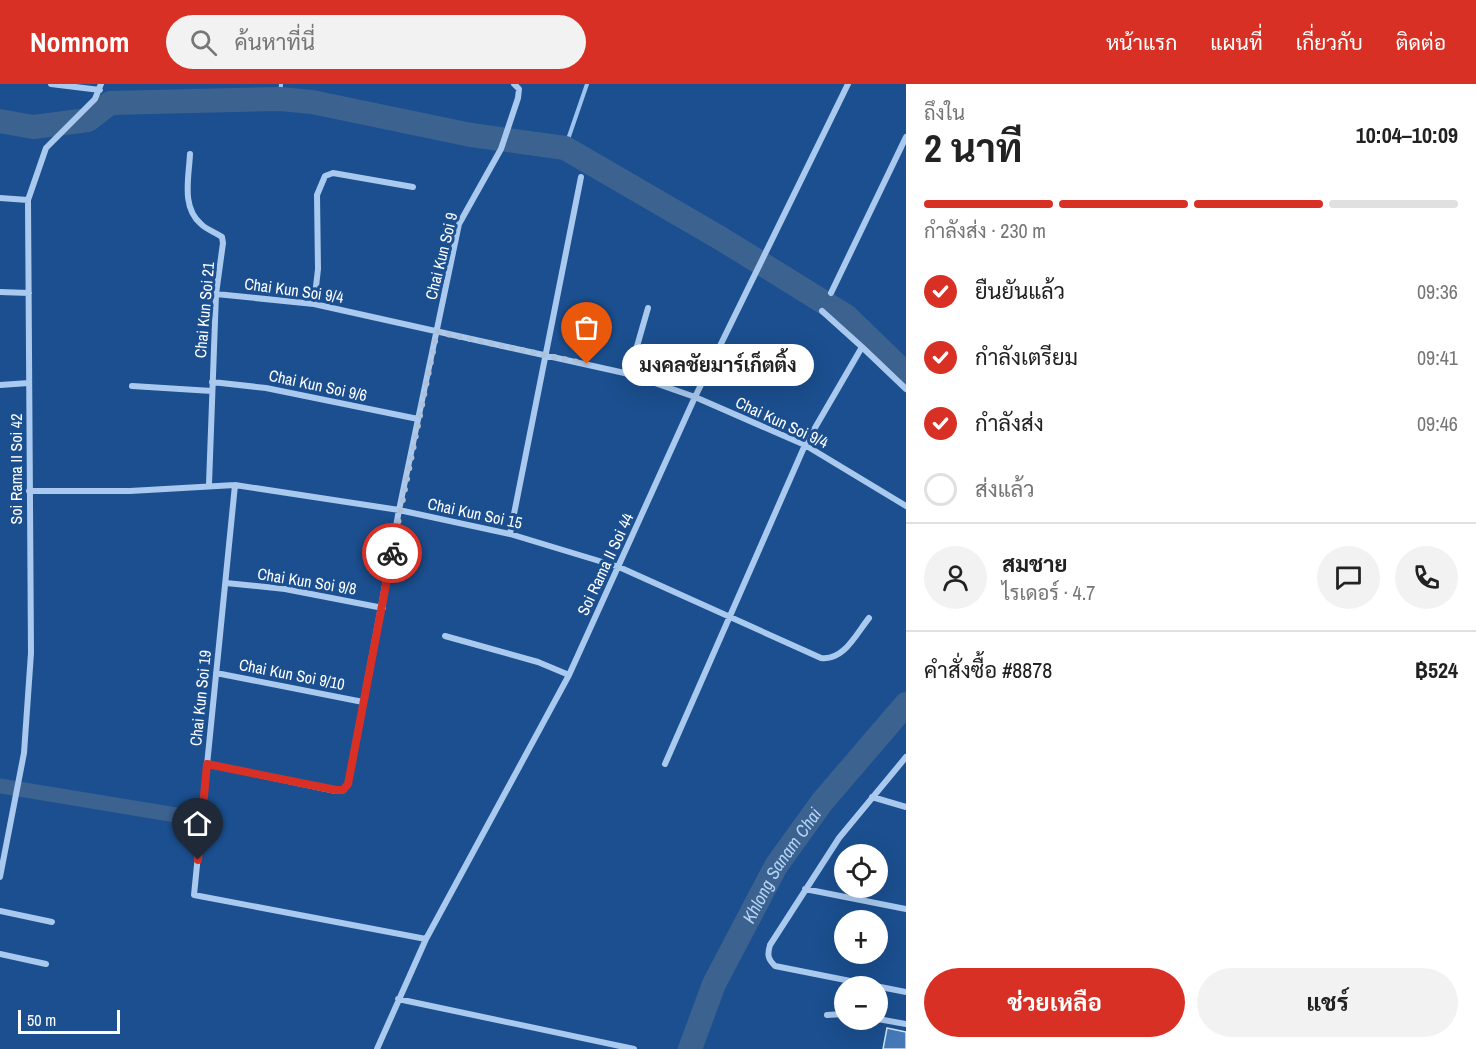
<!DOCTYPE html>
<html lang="th">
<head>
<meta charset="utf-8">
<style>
	body { margin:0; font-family:"Archivo Narrow",Sarabun,sans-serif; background:#f2f2f2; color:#222; height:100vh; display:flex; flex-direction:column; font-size:22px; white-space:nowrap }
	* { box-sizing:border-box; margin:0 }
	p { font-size:20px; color:#767676 }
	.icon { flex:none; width:33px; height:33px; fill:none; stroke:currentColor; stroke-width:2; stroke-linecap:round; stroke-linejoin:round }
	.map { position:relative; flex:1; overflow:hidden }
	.panel { display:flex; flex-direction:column; background:#fff; width:570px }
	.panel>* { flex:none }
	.controls { position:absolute; left:834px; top:760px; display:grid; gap:12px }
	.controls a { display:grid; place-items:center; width:54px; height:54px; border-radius:50%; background:#fff; box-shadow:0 6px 24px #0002; font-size:30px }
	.scale { position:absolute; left:18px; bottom:15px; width:102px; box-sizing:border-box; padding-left:6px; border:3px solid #fff; border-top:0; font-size:16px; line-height:21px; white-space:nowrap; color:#fff; -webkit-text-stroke:4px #1b4f8f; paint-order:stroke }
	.pin { position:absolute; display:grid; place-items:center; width:51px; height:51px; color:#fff; margin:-62px -26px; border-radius:50% 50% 50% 0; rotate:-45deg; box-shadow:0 0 6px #0007 }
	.pin .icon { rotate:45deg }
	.courier { position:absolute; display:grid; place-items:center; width:60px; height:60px; margin:-30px; border:4px solid #d93025; border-radius:50%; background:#fff; color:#222; box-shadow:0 2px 8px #0007 }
	.bubble { position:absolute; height:42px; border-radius:21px; background:#fff; box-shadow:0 6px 24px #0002; font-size:20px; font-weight:700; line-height:42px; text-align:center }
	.summary em { font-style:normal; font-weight:700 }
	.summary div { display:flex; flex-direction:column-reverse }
	.summary { display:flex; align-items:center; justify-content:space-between; height:102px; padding:0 18px }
	h1 { font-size:39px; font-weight:700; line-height:45px }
	.bar { display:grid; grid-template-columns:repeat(4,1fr); gap:9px 6px; align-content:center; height:72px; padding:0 18px }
	.bar i { height:8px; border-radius:4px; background:#e0e0e0 }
	.bar .active { background:#d93025 }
	.bar p { grid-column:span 4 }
	.line { display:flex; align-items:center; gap:15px; padding:0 18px; border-top:2px solid #e0e0e0 }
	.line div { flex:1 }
	.round { display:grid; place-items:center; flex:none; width:63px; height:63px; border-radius:32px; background:#f2f2f2 }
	ol { padding:0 18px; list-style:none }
	li { display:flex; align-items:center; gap:18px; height:66px }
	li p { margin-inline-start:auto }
	li .icon { padding:6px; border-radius:50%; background:#d93025; color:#fff; stroke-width:4 }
	li:last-child { color:#767676 }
	li i { width:33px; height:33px; border:3px solid #e0e0e0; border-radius:50% }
	.cta { display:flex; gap:12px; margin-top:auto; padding:12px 18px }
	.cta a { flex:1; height:69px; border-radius:36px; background:#d93025; color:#fff; font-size:24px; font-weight:700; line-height:69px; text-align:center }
	.cta a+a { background:#f2f2f2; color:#222 }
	header { display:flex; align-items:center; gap:36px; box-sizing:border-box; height:84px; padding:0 30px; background:#d93025; color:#fff }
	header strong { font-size:28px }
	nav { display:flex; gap:33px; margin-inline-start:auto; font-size:21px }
	.search { width:420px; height:54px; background:#f2f2f2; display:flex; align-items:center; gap:15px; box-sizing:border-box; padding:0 21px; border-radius:33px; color:#767676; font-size:22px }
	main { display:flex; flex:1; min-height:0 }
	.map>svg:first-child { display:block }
</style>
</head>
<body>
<header>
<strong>Nomnom</strong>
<div class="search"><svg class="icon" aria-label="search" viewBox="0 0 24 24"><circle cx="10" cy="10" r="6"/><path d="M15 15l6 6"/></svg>ค้นหาที่นี่</div>
<nav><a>หน้าแรก</a><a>แผนที่</a><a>เกี่ยวกับ</a><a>ติดต่อ</a></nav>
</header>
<main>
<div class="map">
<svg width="906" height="965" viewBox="0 0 906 965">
	<rect width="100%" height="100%" fill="#1b4f8f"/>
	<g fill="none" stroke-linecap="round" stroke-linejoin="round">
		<!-- stream -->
		<path stroke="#9cc4f0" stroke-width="4" d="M280 15 281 0
			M565 64 587 0"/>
		<!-- canal -->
		<path stroke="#3c6290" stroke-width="15" d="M0 702 188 733"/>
		<!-- river -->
		<g stroke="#3c6290" stroke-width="24">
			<path d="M0 37 33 43 88 36 110 19 280 15 312 18 471 51 565 64 720 154 846 232 906 290"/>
			<path id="s1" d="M690 965 714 900 776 782 822 718 906 620"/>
		</g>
	</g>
	<!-- building -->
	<path fill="#4478b7" stroke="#cfe3fa" stroke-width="1.5" d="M887 944 906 948V965H883Z"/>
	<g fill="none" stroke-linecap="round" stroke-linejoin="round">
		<!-- street -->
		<path stroke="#a9c9ee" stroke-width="6" d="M51 0 100 6
			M190 70C189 93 181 123 201 140 207 146 215 148 222 153L223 159 216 210 209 400
			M0 114 28 116
			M0 208 29 209
			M831 209 906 53
			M216 210 314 220 629 290 695 313 805 361 906 422
			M314 220 318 185 317 111 325 92 333 89 413 103
			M862 263 906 305
			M629 290 648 224
			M212 298 266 304 418 335
			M0 301 29 299
			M132 302 212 307
			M235 401 194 811 426 855
			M29 407H130L235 401 399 426 510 450 619 483 821 574C844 577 856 550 869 534
			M510 450 581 93
			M226 499 285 505 383 524
			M445 552 538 578 569 591
			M216 589 363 618
			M906 673 839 754 770 861C767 871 768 875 775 882L906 908
			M207 680 336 707 343 706 348 700 399 426 459 140 501 65 518 14 519 5 514 0
			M665 680 805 361 862 263 822 227
			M872 713 906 723
			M0 793 24 669 31 569 28 116 46 64 95 15 101 0
			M805 805 906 825
			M0 827 52 838
			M0 870 46 880
			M398 915 634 965
			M827 931 844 930
			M878 935 906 940
			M377 965 426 855 569 591 695 313 848 0"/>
	</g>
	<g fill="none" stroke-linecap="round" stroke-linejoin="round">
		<!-- done -->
		<path stroke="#afc1d8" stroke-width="6" stroke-dasharray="0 10.8" d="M392 469 437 248 587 280"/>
		<!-- route -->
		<path stroke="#d93025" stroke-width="8" d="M198 776 207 680 336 706H343L348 700 392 469"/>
	</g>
	<g text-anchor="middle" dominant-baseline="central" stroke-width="6" stroke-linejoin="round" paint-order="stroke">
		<!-- street labels -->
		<g font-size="16" fill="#fff" stroke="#1b4f8f">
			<text transform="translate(441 172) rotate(-76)">Chai Kun Soi 9</text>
			<text transform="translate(294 206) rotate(8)">Chai Kun Soi 9/4</text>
			<text transform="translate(204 226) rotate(-85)">Chai Kun Soi 21</text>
			<text transform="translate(318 301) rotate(12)">Chai Kun Soi 9/6</text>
			<text transform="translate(782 338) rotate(25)">Chai Kun Soi 9/4</text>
			<text transform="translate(16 385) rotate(-90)">Soi Rama II Soi 42</text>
			<text transform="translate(475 429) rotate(12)">Chai Kun Soi 15</text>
			<text transform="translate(605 480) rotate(-65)">Soi Rama II Soi 44</text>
			<text transform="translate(307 497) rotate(9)">Chai Kun Soi 9/8</text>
			<text transform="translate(292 590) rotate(11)">Chai Kun Soi 9/10</text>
			<text transform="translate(200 614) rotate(-84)">Chai Kun Soi 19</text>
		</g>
		<!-- water labels -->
		<g font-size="18" font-style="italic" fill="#b5d3f5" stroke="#1b4f8f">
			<text stroke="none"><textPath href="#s1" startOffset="206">Khlong Sanam Chai</textPath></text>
		</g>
	</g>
</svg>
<div class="controls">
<a><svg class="icon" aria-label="locate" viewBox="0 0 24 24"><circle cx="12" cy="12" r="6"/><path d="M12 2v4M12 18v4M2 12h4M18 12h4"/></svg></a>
<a>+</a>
<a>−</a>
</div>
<div class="scale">50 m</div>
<div class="pin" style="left:587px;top:280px;background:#ea580c"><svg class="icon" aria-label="bag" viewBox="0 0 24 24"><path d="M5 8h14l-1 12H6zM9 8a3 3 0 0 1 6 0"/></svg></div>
<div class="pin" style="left:198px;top:776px;background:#1f2937"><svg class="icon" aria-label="home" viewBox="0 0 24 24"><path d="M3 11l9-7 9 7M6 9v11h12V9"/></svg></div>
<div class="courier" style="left:392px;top:469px"><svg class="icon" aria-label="bike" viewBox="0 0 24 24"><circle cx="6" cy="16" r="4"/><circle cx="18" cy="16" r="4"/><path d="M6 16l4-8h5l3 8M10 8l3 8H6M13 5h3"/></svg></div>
<div class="bubble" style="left:622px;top:260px;width:192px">มงคลชัยมาร์เก็ตติ้ง</div>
</div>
<section class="panel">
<div class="summary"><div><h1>2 นาที</h1><p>ถึงใน</p></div><em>10:04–10:09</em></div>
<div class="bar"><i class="active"></i><i class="active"></i><i class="active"></i><i></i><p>กำลังส่ง · 230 m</p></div>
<ol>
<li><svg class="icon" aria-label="check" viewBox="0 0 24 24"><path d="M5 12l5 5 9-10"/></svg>ยืนยันแล้ว<p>09:36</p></li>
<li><svg class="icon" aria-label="check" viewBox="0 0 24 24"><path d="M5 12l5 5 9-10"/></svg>กำลังเตรียม<p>09:41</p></li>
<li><svg class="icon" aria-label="check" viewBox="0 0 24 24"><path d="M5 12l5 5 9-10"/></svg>กำลังส่ง<p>09:46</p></li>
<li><i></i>ส่งแล้ว</li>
</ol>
<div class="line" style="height:108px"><a class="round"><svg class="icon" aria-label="person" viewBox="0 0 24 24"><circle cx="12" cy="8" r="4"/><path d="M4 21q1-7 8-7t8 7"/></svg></a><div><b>สมชาย</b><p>ไรเดอร์ · 4.7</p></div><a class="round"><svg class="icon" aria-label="chat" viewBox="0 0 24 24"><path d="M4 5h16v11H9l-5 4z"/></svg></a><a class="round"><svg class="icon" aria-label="phone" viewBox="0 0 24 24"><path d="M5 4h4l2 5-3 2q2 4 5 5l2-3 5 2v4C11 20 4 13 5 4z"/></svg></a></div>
<div class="line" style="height:78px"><div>คำสั่งซื้อ #8878</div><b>฿524</b></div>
<div class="cta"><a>ช่วยเหลือ</a><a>แชร์</a></div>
</section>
</main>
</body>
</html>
